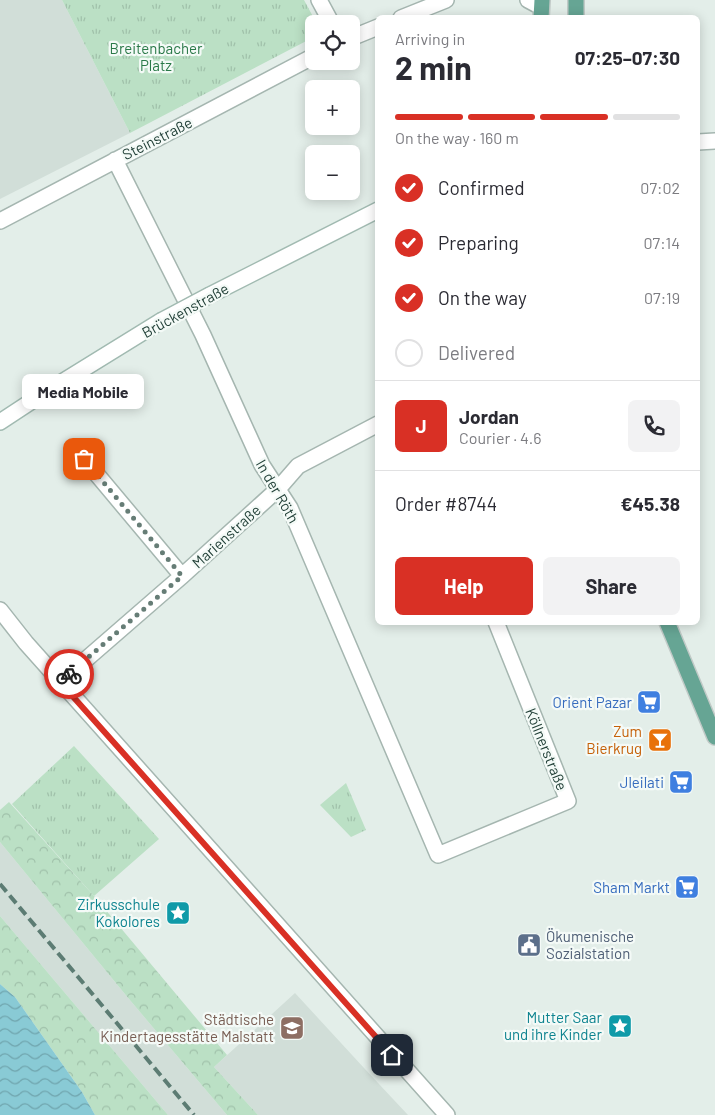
<!DOCTYPE html>
<html lang="en">
<head>
<meta charset="utf-8">
<style>
	body { margin:0; font-family:Barlow,sans-serif; background:#f2f2f3; color:#2b2b33; height:100vh; display:flex; flex-direction:column; font-size:19px; white-space:nowrap }
	* { box-sizing:border-box; margin:0 }
	p { font-size:16px; color:#7c7c81 }
	.icon { flex:none; width:28px; height:28px; fill:none; stroke:currentColor; stroke-width:2; stroke-linecap:round; stroke-linejoin:round }
	.map { position:relative; flex:1; overflow:hidden }
	.panel { position:absolute; left:375px; top:15px; width:325px; height:610px; display:flex; flex-direction:column; background:#fff; border-radius:8px; box-shadow:0 2px 12px #0003 }
	.panel>* { flex:none }
	.fabs { position:absolute; left:305px; top:15px; display:grid; gap:10px }
	.fabs a { display:grid; place-items:center; width:55px; height:55px; border-radius:8px; background:#fff; box-shadow:0 2px 12px #0003; font-size:25px }
	.pin { position:absolute; display:grid; place-items:center; width:42px; height:42px; color:#fff; margin:-21px; border-radius:10px; box-shadow:0 2px 8px #0006 }
	.courier { position:absolute; display:grid; place-items:center; width:50px; height:50px; margin:-25px; border:4px solid #d93025; border-radius:50%; background:#fff; color:#222; box-shadow:0 1px 6px #0007 }
	.bubble { position:absolute; height:35px; border-radius:8px; background:#fff; box-shadow:0 2px 12px #0003; font-size:16px; font-weight:700; line-height:35px; text-align:center }
	.head em { font-style:normal; font-weight:700 }
	.head div { display:flex; flex-direction:column-reverse }
	.head { display:flex; align-items:center; justify-content:space-between; height:85px; padding:0 20px }
	h1 { font-size:32px; font-weight:700; line-height:38px }
	.bar { display:grid; grid-template-columns:repeat(4,1fr); gap:8px 5px; align-content:center; height:60px; padding:0 20px }
	.bar i { height:6px; border-radius:4px; background:#e1e1e2 }
	.bar .selected { background:#d93025 }
	.bar p { grid-column:span 4 }
	.line { display:flex; align-items:center; gap:12px; padding:0 20px; border-top:1px solid #e1e1e2 }
	.line div { flex:1 }
	.round { display:grid; place-items:center; flex:none; width:52px; height:52px; border-radius:8px; background:#f2f2f3 }
	ol { padding:0 20px; list-style:none }
	li { display:flex; align-items:center; gap:15px; height:55px }
	li p { margin-inline-start:auto }
	li .icon { padding:5px; border-radius:50%; background:#d93025; color:#fff; stroke-width:4 }
	li:last-child { color:#7c7c81 }
	li i { width:28px; height:28px; border:2px solid #e1e1e2; border-radius:50% }
	.action { display:flex; gap:10px; margin-top:auto; padding:10px 20px }
	.action a { flex:1; height:58px; border-radius:8px; background:#d93025; color:#fff; font-size:20px; font-weight:700; line-height:58px; text-align:center }
	.action a+a { background:#f2f2f3; color:#2b2b33 }
	.map>svg:first-child { display:block }
</style>
</head>
<body>
<div class="map">
<svg width="715" height="1115" viewBox="0 0 715 1115">
	<defs>
		<pattern id="grass-tufts" width="24" height="20" patternUnits="userSpaceOnUse" patternTransform="scale(1.25)"><rect width="24" height="20" fill="#bbe0c5"/><path d="M3 7l-1-3M5 7V3M7 7l1-3M15 17l-1-3M17 17v-4M19 17l1-3" fill="none" stroke="#a0c1aa"/></pattern>
		<pattern id="forest-crowns" width="20" height="18" patternUnits="userSpaceOnUse" patternTransform="scale(1.25)"><rect width="20" height="18" fill="#bbe0c5"/><path d="M2 6a3 3 0 1 1 6 0M12 15a3 3 0 1 1 6 0" fill="none" stroke="#a0c1aa"/></pattern>
		<pattern id="water-waves" width="16" height="10" patternUnits="userSpaceOnUse" patternTransform="scale(1.25)"><rect width="16" height="10" fill="#89cad5"/><path d="M0 5q4-4 8 0t8 0" fill="none" stroke="#70a5ae"/></pattern>
	</defs>
	<rect width="100%" height="100%" fill="#e3eee9"/>
	<!-- built -->
	<path fill="#d1ded8" d="M0 0H62L130 133 0 199Z
		M0 842 129 999 227 1115H168L0 916Z
		M295 993 364 1068 408 1115H258L214 1067Z"/>
	<!-- grass -->
	<path fill="url(#grass-tufts)" d="M62 0H304L317 24H314V37L130 133Z
		M74 746 159 839 94 896 12 804Z
		M346 783 366 830 351 837 320 805Z"/>
	<!-- forest -->
	<path fill="url(#forest-crowns)" d="M9 802 94 896 227 1055 214 1067 258 1115H227L129 999 0 842V810Z
		M0 916 168 1115H95L82 1092 15 997 0 984Z"/>
	<!-- water -->
	<path fill="url(#water-waves)" d="M0 984 15 997 82 1092 95 1115H0Z"/>
	<g fill="none" stroke-linecap="round" stroke-linejoin="round">
		<defs>
			<path id="minor" d="M319 0 332 24
				M528 0 541 7
				M401 18 446 0
				M351 38 378 27
				M698 142 715 141
				M115 160 203 335 262 465 290 508 438 855 568 801 496 622
				M0 221 314 56
				M84 459 182 576
				M0 610 26 643 447 1115
				M60 682 182 576 278 489 298 466 378 424"/>
			<path id="secondary" d="M210 295 378 210
				M0 422 38 397 161 321"/>
			<path id="primary" d="M541 18 542 0
				M576 18V0
				M667 622 715 737"/>
		</defs>
		<!-- minor casing -->
		<use href="#minor" stroke="#a5b6b0" stroke-width="18"/>
		<!-- secondary casing -->
		<use href="#secondary" stroke="#a1bab1" stroke-width="18"/>
		<!-- primary casing -->
		<use href="#primary" stroke="#c1cac7" stroke-width="18"/>
		<!-- minor -->
		<use href="#minor" stroke="#fff" stroke-width="15"/>
		<!-- secondary -->
		<use href="#secondary" stroke="#fff" stroke-width="15"/>
		<!-- primary -->
		<use href="#primary" stroke="#66a594" stroke-width="15"/>
		<!-- rail -->
		<path stroke="#5c7c73" stroke-width="4" stroke-dasharray="10 5" stroke-linecap="butt" d="M0 884 194 1115"/>
		<defs>
			<path id="secondary-bridge" d="M161 321 210 295"/>
		</defs>
		<!-- secondary-bridge casing -->
		<use href="#secondary-bridge" stroke="#a1bab1" stroke-width="18" stroke-linecap="butt"/>
		<!-- secondary-bridge -->
		<use href="#secondary-bridge" stroke="#fff" stroke-width="15"/>
	</g>
	<g fill="none" stroke-linecap="round" stroke-linejoin="round">
		<!-- done -->
		<path stroke="#667d76" stroke-width="5" stroke-dasharray="0 9" d="M69 674 182 576 84 459"/>
		<!-- route -->
		<path stroke="#d93025" stroke-width="6" d="M69 674 60 682 392 1055"/>
	</g>
	<!-- icons -->
	<defs>
		<symbol id="supermarket-square" viewBox="-11 -11 22 22"><rect x="-9" y="-9" width="18" height="18" rx="4" fill="#3f7fe0" stroke="#f4faf7"/><path d="M-6-5.5h2.5l.6 2H6L4.5 2H-2.5L-4.4-4H-6ZM-1.5 3.2a1.3 1.3 0 1 0 .1 0ZM3 3.2a1.3 1.3 0 1 0 .1 0Z" fill="#fff"/></symbol>
		<symbol id="bar-square" viewBox="-11 -11 22 22"><rect x="-9" y="-9" width="18" height="18" rx="4" fill="#e8710a" stroke="#f4faf7"/><path d="M-6-5H6L.8 .8V4.5H3.5V6h-7V4.5H-.8V.8Z" fill="#fff"/></symbol>
		<symbol id="sight-square" viewBox="-11 -11 22 22"><rect x="-9" y="-9" width="18" height="18" rx="4" fill="#0f9aa8" stroke="#f4faf7"/><path d="M0-6L1.8-2.2L6-1.7L2.9 1.2L3.7 5.4L0 3.3L-3.7 5.4L-2.9 1.2L-6-1.7L-1.8-2.2Z" fill="#fff"/></symbol>
		<symbol id="civic-square" viewBox="-11 -11 22 22"><rect x="-9" y="-9" width="18" height="18" rx="4" fill="#5c6f8a" stroke="#f4faf7"/><path d="M-.6-6.5H3V-4.5H.6V-3L4-1V1h2V6H-6V1h2V-1L-.6-3ZM-1.2 2.5V6h2.4V2.5Z" fill="#fff"/></symbol>
		<symbol id="school-square" viewBox="-11 -11 22 22"><rect x="-9" y="-9" width="18" height="18" rx="4" fill="#8d6e63" stroke="#f4faf7"/><path d="M0-5L7-2L0 1L-7-2ZM-4 1L0 2.5L4 1V4Q0 6-4 4Z" fill="#fff"/></symbol>
	</defs>
	<g fill-rule="evenodd">
		<use href="#supermarket-square" x="635" y="688" width="28" height="28"/>
		<use href="#bar-square" x="646" y="726" width="28" height="28"/>
		<use href="#supermarket-square" x="667" y="768" width="28" height="28"/>
		<use href="#supermarket-square" x="673" y="873" width="28" height="28"/>
		<use href="#sight-square" x="164" y="899" width="28" height="28"/>
		<use href="#civic-square" x="515" y="931" width="28" height="28"/>
		<use href="#sight-square" x="606" y="1012" width="28" height="28"/>
		<use href="#school-square" x="278" y="1014" width="28" height="28"/>
	</g>
	<g text-anchor="middle" dominant-baseline="central" stroke-width="4.5" stroke-linejoin="round" paint-order="stroke">
		<!-- park labels -->
		<g font-size="15" fill="#2a7948" stroke="#f4faf7">
			<text x="156" y="48">Breitenbacher<tspan x="156" dy="17">Platz</tspan></text>
		</g>
		<!-- street labels -->
		<g font-size="15" fill="#224038" stroke="#f4faf7">
			<text transform="translate(157 138) rotate(-27)">Steinstraße</text>
			<text transform="translate(185 310) rotate(-29)">Brückenstraße</text>
			<text transform="translate(278 491) rotate(60)">In der Röth</text>
			<text transform="translate(226 536) rotate(-42)">Marienstraße</text>
			<text transform="translate(547 749) rotate(68)">Köllnerstraße</text>
		</g>
		<!-- shop labels -->
		<g font-size="15" fill="#366cbe" stroke="#f4faf7" text-anchor="end">
			<text x="632" y="702">Orient Pazar</text>
			<text x="664" y="782">Jleilati</text>
			<text x="670" y="887">Sham Markt</text>
		</g>
		<!-- food labels -->
		<g font-size="15" fill="#c56008" stroke="#f4faf7" text-anchor="end">
			<text x="642" y="731">Zum<tspan x="642" dy="17">Bierkrug</tspan></text>
		</g>
		<!-- culture labels -->
		<g font-size="15" fill="#0d838f" stroke="#f4faf7" text-anchor="end">
			<text x="160" y="904">Zirkusschule<tspan x="160" dy="17">Kokolores</tspan></text>
			<text x="602" y="1017">Mutter Saar<tspan x="602" dy="17">und ihre Kinder</tspan></text>
		</g>
		<!-- service labels -->
		<g font-size="15" fill="#4e5e75" stroke="#f4faf7" text-anchor="start">
			<text x="546" y="936">Ökumenische<tspan x="546" dy="17">Sozialstation</tspan></text>
		</g>
		<!-- education labels -->
		<g font-size="15" fill="#785e54" stroke="#f4faf7" text-anchor="end">
			<text x="274" y="1019">Städtische<tspan x="274" dy="17">Kindertagesstätte Malstatt</tspan></text>
		</g>
	</g>
</svg>
<div class="fabs">
<a><svg class="icon" aria-label="locate" viewBox="0 0 24 24"><circle cx="12" cy="12" r="6"/><path d="M12 2v4M12 18v4M2 12h4M18 12h4"/></svg></a>
<a>+</a>
<a>−</a>
</div>
<div class="pin" style="left:84px;top:459px;background:#ea580c"><svg class="icon" aria-label="bag" viewBox="0 0 24 24"><path d="M5 8h14l-1 12H6zM9 8a3 3 0 0 1 6 0"/></svg></div>
<div class="pin" style="left:392px;top:1055px;background:#1f2937"><svg class="icon" aria-label="home" viewBox="0 0 24 24"><path d="M3 11l9-7 9 7M6 9v11h12V9"/></svg></div>
<div class="courier" style="left:69px;top:674px"><svg class="icon" aria-label="bike" viewBox="0 0 24 24"><circle cx="6" cy="16" r="4"/><circle cx="18" cy="16" r="4"/><path d="M6 16l4-8h5l3 8M10 8l3 8H6M13 5h3"/></svg></div>
<div class="bubble" style="left:22px;top:374px;width:122px">Media Mobile</div>
<section class="panel">
<div class="head"><div><h1>2 min</h1><p>Arriving in</p></div><em>07:25–07:30</em></div>
<div class="bar"><i class="selected"></i><i class="selected"></i><i class="selected"></i><i></i><p>On the way · 160 m</p></div>
<ol>
<li><svg class="icon" aria-label="check" viewBox="0 0 24 24"><path d="M5 12l5 5 9-10"/></svg>Confirmed<p>07:02</p></li>
<li><svg class="icon" aria-label="check" viewBox="0 0 24 24"><path d="M5 12l5 5 9-10"/></svg>Preparing<p>07:14</p></li>
<li><svg class="icon" aria-label="check" viewBox="0 0 24 24"><path d="M5 12l5 5 9-10"/></svg>On the way<p>07:19</p></li>
<li><i></i>Delivered</li>
</ol>
<div class="line" style="height:90px"><b class="round" style="background:#d93025;color:#fff">J</b><div><b>Jordan</b><p>Courier · 4.6</p></div><a class="round"><svg class="icon" aria-label="phone" viewBox="0 0 24 24"><path d="M5 4h4l2 5-3 2q2 4 5 5l2-3 5 2v4C11 20 4 13 5 4z"/></svg></a></div>
<div class="line" style="height:65px"><div>Order #8744</div><b>€45.38</b></div>
<div class="action"><a>Help</a><a>Share</a></div>
</section>
</div>
</body>
</html>
